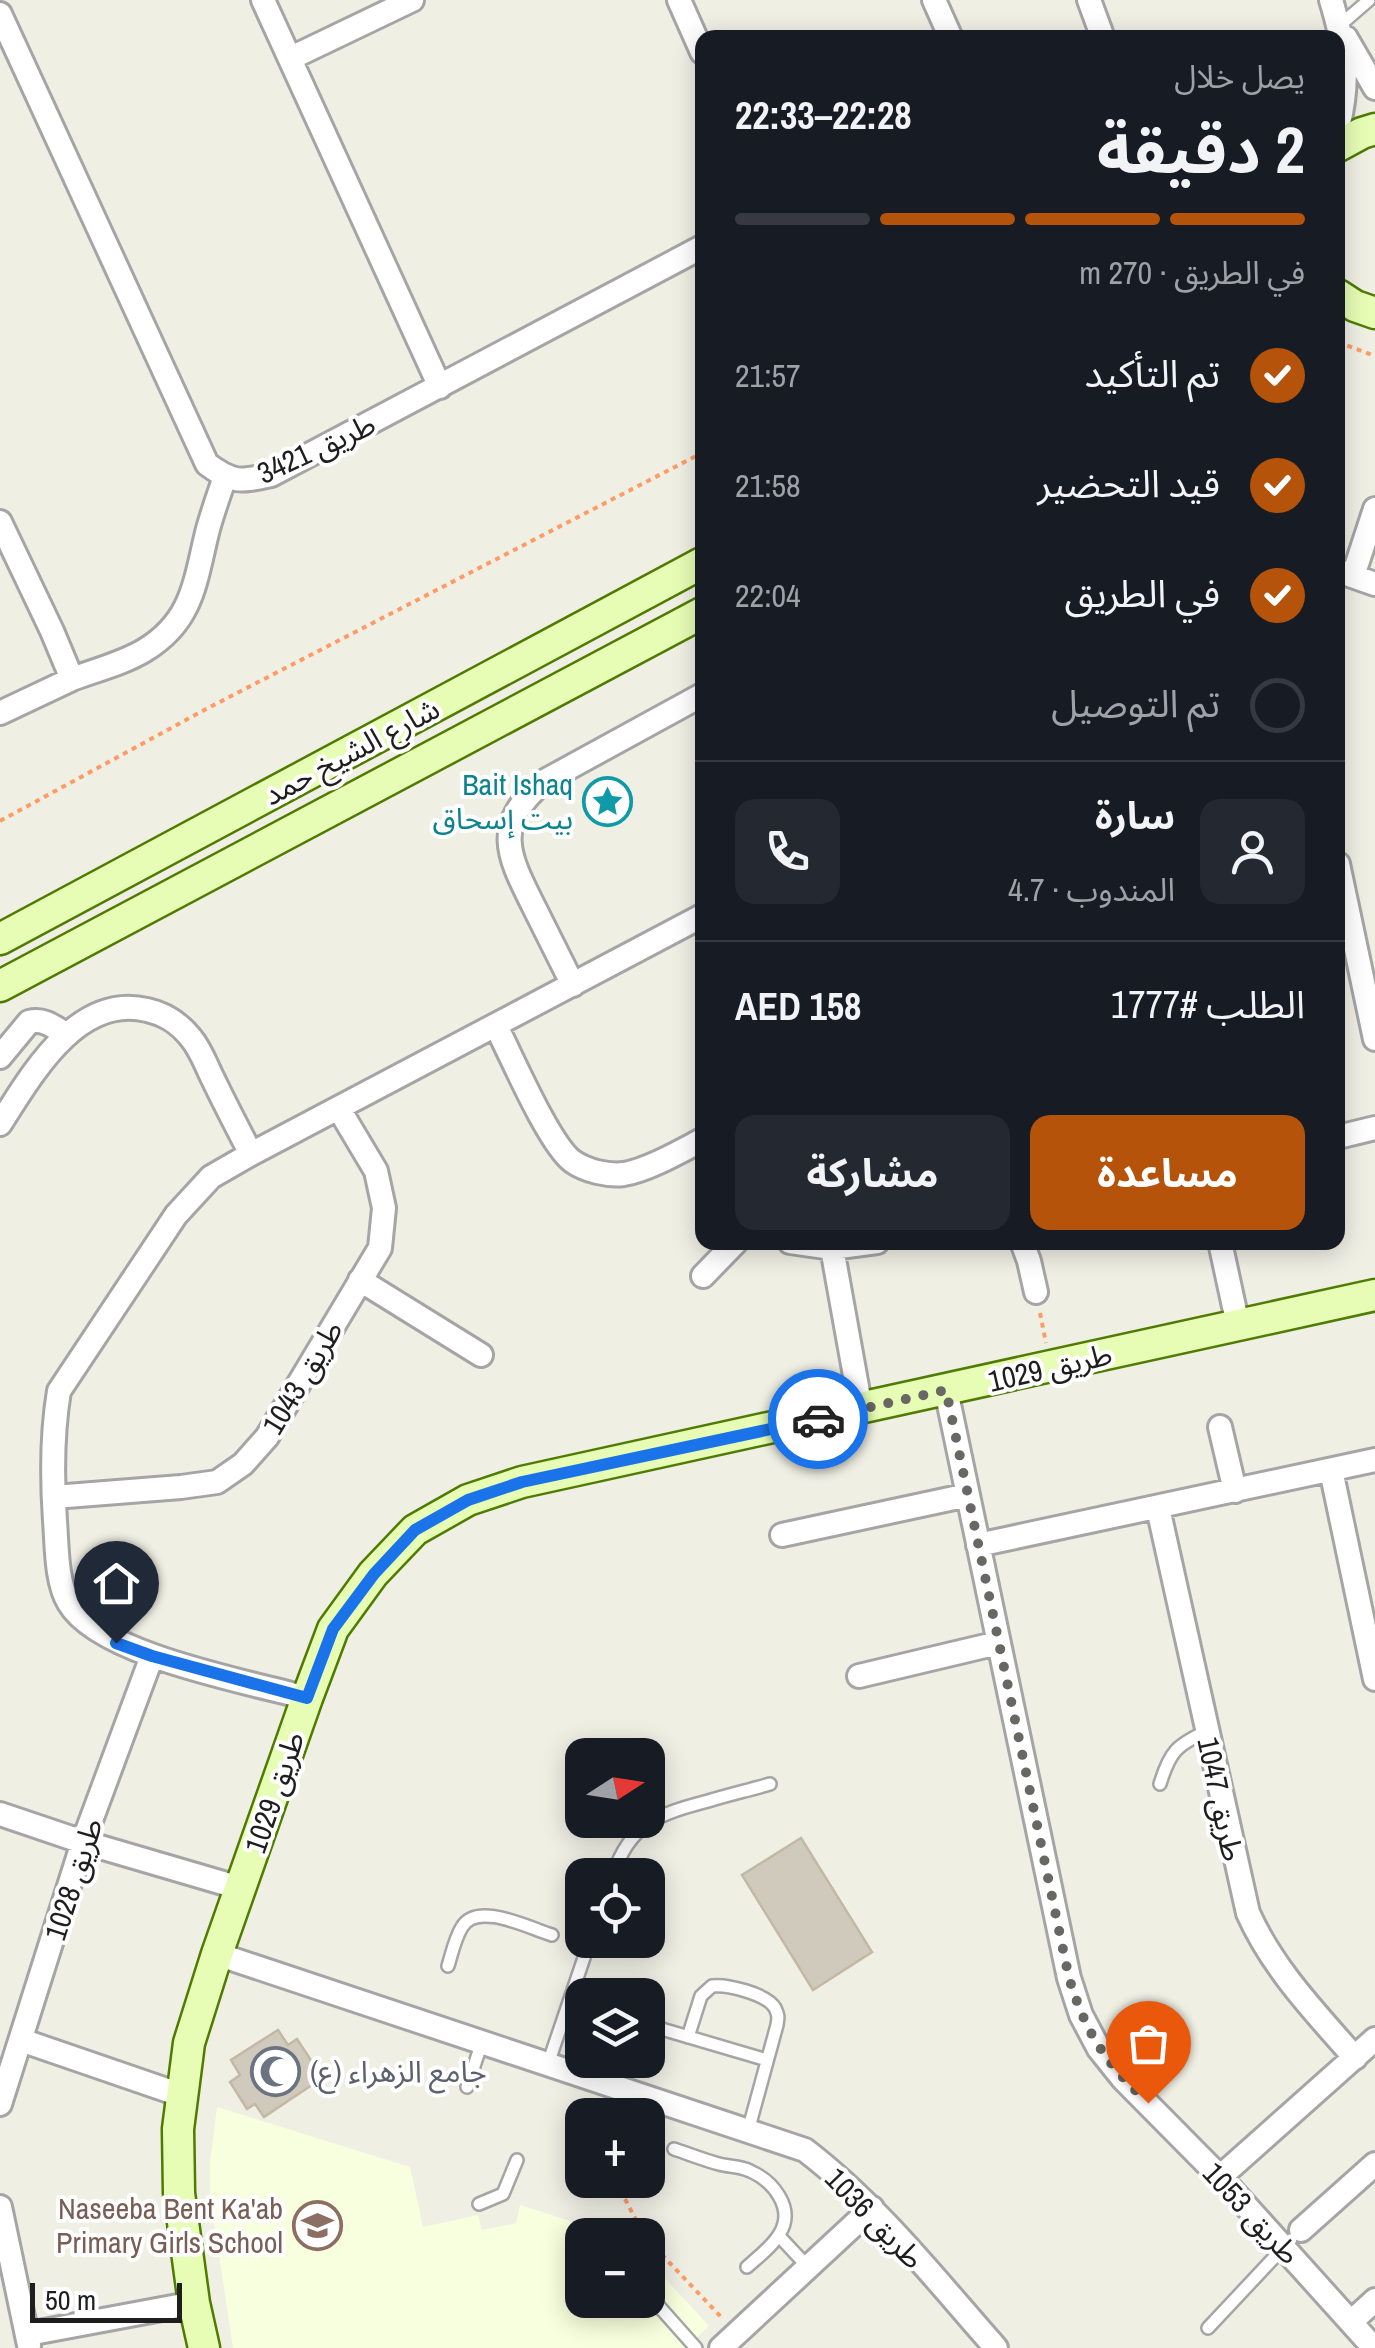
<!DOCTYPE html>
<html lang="ar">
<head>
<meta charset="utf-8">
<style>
	body { margin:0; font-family:"Archivo Narrow","Noto Sans Arabic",sans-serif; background:#242831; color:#f1f3f6; direction:rtl; height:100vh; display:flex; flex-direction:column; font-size:38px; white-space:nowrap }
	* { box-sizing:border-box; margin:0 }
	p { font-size:32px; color:#9ea1a6 }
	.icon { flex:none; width:55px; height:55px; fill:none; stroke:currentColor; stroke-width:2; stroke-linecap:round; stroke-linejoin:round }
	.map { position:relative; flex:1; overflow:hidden; direction:ltr }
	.side { position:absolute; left:695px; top:30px; width:650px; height:1220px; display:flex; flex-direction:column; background:#171b24; border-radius:20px; box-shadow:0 5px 25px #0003; direction:rtl }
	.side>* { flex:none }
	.needle { width:65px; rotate:78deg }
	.fabs { position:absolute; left:565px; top:1738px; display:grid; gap:20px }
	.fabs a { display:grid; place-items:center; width:100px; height:100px; border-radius:20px; background:#171b24; box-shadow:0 5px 25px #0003; font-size:50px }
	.scale { position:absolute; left:30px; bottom:25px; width:152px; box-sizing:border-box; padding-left:10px; border:5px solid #1e1e1e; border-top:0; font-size:28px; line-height:35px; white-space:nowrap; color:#1e1e1e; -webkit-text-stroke:8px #fff; paint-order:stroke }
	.pin { position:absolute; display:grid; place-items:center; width:85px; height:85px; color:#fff; margin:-102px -42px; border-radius:50% 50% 50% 0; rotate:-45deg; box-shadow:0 0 10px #0007 }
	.pin .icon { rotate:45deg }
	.courier { position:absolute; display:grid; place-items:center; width:100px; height:100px; margin:-50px; border:8px solid #1a73e8; border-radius:50%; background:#fff; color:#222; box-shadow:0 2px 12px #0007 }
	.summary em { font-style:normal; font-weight:700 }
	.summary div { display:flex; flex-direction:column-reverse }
	.summary { display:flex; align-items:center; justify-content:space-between; height:170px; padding:0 40px }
	h1 { font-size:65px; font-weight:700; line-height:75px }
	.bar { display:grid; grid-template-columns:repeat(4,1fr); gap:15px 10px; align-content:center; height:120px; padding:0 40px }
	.bar i { height:12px; border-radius:8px; background:#363941 }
	.bar .on { background:#b45309 }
	.bar p { grid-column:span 4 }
	.line { display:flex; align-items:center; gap:25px; padding:0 40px; border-top:2px solid #363941 }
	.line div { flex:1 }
	.round { display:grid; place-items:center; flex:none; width:105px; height:105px; border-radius:20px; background:#242831 }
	ol { padding:0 40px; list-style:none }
	li { display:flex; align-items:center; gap:30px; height:110px }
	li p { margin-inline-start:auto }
	li .icon { padding:10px; border-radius:50%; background:#b45309; color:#fff; stroke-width:4 }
	li:last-child { color:#9ea1a6 }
	li i { width:55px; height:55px; border:5px solid #363941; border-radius:50% }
	.cta { display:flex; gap:20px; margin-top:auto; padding:20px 40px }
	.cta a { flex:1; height:115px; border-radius:20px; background:#b45309; color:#fff; font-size:40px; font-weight:700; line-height:115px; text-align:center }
	.cta a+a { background:#242831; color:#f1f3f6 }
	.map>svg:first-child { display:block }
</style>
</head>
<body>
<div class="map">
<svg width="1375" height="2348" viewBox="0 0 1375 2348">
	<rect width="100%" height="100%" fill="#f0efe4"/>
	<!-- education -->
	<path fill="#f7ffde" d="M217 2107 410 2167 423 2227 478 2215 482 2230 516 2223 520 2205 615 2235H582V2300H648V2260L709 2326 686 2348H233L210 2196V2163Z"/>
	<!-- building -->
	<path fill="#d0cabd" stroke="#c2b9a5" stroke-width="2.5" d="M801 1838 872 1952 813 1990 742 1875Z
		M278 2030 288 2045 297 2039 314 2065 309 2067 318 2081 264 2117 255 2104 247 2109 230 2082 240 2075 231 2060Z"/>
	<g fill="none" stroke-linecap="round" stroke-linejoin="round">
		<defs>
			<path id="lane" d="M1339 26 1369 0
				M1160 1784C1170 1751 1177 1745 1207 1731
				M613 1875C630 1823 659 1814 708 1801 728 1795 749 1790 770 1784
				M448 1966C452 1953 455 1938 462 1927 477 1901 529 1928 552 1935
				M648 2025 767 2060
				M688 2037 701 1996 712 1986C727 1984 767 1994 775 2008 779 2016 778 2018 777 2025L748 2131
				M548 2064 590 1940
				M467 2087 482 2042
				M674 2149C689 2154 704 2160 719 2164 730 2167 740 2166 750 2171 773 2181 795 2208 780 2233 773 2246 758 2257 747 2267
				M479 2204 503 2194 517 2160
				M779 2236 808 2267
				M648 2294 696 2348
				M1208 2328 1284 2247"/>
			<path id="street" d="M263 0 440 387
				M679 0 702 52
				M934 0 951 38
				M1089 0 1103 38
				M1331 0C1345 46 1350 80 1338 127
				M0 14 207 464C233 483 239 482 271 475L702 247
				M1346 38 1375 88
				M291 58 412 0
				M0 522 52 631 72 679 0 713
				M1338 571 1375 584
				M1353 576 1375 509
				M72 679C96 670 124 663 145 650 194 620 195 580 208 529 213 511 219 494 225 477
				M1338 864 1375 1039
				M573 985C560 959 547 933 534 907 508 855 492 826 543 782L702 695
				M496 1026C512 1057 548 1142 572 1161 586 1171 608 1176 624 1174 648 1170 681 1151 702 1140
				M0 1057 29 1022C44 1018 54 1027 67 1035
				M0 1124C31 1076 77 993 147 1010 166 1014 179 1023 191 1038 201 1050 206 1065 213 1079 225 1104 238 1129 251 1154
				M1338 1137 1375 1128
				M790 1242 832 1248 877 1242
				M1022 1242 1029 1261 1036 1292
				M1220 1242 1238 1325
				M832 1248 861 1409
				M703 1276 736 1242
				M360 1280 481 1355
				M946 1390 1069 1978 1081 2015 1099 2049 1123 2079 1220 2177 1374 2348
				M1220 1427 1235 1491
				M1331 1470 1375 1679
				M54 1497 181 1487 217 1482 243 1464 267 1437 380 1248 384 1208 376 1171 339 1109
				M1158 1508 1248 1913C1273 1969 1315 2012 1355 2058
				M782 1535 968 1495
				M978 1545 1375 1460
				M859 1676 998 1643
				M307 1698C249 1682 99 1655 69 1603 56 1582 57 1546 55 1521 52 1478 52 1433 59 1391L176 1215 211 1177 251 1154 702 916
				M0 1814 83 1842 240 1888
				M217 1954 805 2150C878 2206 935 2279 996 2348
				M21 2040 181 2095
				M0 2104 83 1842 152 1656
				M1220 2177 1375 2039
				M0 2207 29 2345
				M1301 2230 1375 2164
				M1352 2321 1375 2300
				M28 2334 194 2303
				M721 2348 872 2208"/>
			<path id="secondary" d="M1338 146 1362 133 1375 129
				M1338 295 1355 306 1375 313
				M0 939 702 563
				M0 986 702 613
				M204 2348 194 2303 179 2193 178 2129 189 2043 217 1954 307 1698 333 1629 373 1574 415 1530 468 1500 522 1482 1375 1295"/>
		</defs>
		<!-- lane casing -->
		<use href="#lane" stroke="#a5a5a5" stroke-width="16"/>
		<!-- street casing -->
		<use href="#street" stroke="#a5a5a5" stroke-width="28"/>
		<!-- secondary casing -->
		<use href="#secondary" stroke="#4f7b00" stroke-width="35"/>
		<!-- path -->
		<path stroke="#ff9b66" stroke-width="4" stroke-dasharray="5 5" stroke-linecap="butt" d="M1338 342 1375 356
			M0 821 208 708 702 453
			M1040 1313 1046 1343
			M625 2199 644 2235
			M648 2240 723 2319"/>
		<!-- lane -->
		<use href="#lane" stroke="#fff" stroke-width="11"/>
		<!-- street -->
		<use href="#street" stroke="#fff" stroke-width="22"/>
		<!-- secondary -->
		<use href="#secondary" stroke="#e7fdb5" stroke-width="30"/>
	</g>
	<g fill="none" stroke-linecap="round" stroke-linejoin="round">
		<!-- done -->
		<path stroke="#686763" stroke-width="10" stroke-dasharray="0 18" d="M818 1419 946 1390 1069 1978C1087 2036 1105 2061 1148 2103"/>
		<!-- route -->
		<path stroke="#1a73e8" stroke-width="12" d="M116 1643 152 1656 307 1698 333 1629 374 1574 415 1530 468 1500 522 1482 818 1419"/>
	</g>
	<!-- icons -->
	<defs>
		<symbol id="sight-ring" viewBox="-11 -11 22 22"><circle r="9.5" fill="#fff" stroke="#0f9aa8" stroke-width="1.5"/><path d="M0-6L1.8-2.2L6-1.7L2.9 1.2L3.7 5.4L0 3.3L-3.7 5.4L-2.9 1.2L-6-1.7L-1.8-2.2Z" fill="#0f9aa8"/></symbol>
		<symbol id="mosque-ring" viewBox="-11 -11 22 22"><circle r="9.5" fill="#fff" stroke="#6b7280" stroke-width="1.5"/><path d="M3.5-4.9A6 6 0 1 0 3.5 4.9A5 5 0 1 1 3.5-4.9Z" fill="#6b7280"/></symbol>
		<symbol id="school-ring" viewBox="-11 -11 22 22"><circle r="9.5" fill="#fff" stroke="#8d6e63" stroke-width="1.5"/><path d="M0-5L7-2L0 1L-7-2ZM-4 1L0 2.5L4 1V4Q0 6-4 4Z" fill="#8d6e63"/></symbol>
	</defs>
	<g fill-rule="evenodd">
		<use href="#sight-ring" x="580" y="774" width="55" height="55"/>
		<use href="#mosque-ring" x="248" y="2044" width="55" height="55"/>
		<use href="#school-ring" x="290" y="2198" width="55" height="55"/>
	</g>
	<g text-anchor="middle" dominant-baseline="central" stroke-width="8" stroke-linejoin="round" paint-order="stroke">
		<!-- street labels -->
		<g font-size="30" fill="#1e1e1e" stroke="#fff">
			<text transform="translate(316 448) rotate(-25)">طريق 3421</text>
			<text transform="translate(351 751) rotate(-28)">شارع الشيخ حمد</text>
			<text transform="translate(1050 1367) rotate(-13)">طريق 1029</text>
			<text transform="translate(302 1377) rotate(-59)">طريق 1043</text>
			<text transform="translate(274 1792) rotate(-71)">طريق 1029</text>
			<text transform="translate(1221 1799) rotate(78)">طريق 1047</text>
			<text transform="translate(73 1879) rotate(-72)">طريق 1028</text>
			<text transform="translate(1252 2213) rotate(47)">طريق 1053</text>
			<text transform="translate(875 2218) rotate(46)">طريق 1036</text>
		</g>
		<!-- culture labels -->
		<g font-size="30" fill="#0d838f" stroke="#fff" text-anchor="end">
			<text x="573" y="784">Bait Ishaq<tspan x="573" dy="34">بيت إسحاق</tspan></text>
		</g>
		<!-- worship labels -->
		<g font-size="30" fill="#5b616d" stroke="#fff" text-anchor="start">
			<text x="310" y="2071">جامع الزهراء (ع)</text>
		</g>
		<!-- education labels -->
		<g font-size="30" fill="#785e54" stroke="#fff" text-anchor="end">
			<text x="283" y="2208">Naseeba Bent Ka'ab<tspan x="283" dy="34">Primary Girls School</tspan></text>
		</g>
	</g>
</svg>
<div class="fabs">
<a><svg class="needle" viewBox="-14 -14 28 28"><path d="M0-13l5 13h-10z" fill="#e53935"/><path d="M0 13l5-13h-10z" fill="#9ea1a6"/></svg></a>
<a><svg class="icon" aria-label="locate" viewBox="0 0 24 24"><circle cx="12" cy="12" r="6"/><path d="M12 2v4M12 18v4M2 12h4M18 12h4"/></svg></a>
<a><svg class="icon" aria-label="layers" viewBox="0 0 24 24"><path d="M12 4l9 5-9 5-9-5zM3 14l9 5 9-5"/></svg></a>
<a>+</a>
<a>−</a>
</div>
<div class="scale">50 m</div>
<div class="pin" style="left:1148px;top:2103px;background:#ea580c"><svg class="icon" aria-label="bag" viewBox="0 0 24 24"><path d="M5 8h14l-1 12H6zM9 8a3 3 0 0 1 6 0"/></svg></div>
<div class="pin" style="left:116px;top:1643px;background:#1f2937"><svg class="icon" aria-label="home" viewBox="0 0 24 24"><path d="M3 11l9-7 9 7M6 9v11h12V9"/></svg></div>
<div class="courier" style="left:818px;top:1419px"><svg class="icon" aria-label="car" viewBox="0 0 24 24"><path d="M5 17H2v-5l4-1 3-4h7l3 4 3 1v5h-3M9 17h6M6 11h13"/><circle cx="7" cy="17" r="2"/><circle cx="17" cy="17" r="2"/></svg></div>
<section class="side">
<div class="summary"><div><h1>2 دقيقة</h1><p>يصل خلال</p></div><em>22:28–22:33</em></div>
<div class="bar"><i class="on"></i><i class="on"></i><i class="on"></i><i></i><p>في الطريق · 270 m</p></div>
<ol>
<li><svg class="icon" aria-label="check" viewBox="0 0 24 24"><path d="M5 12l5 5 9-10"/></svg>تم التأكيد<p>21:57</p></li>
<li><svg class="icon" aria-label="check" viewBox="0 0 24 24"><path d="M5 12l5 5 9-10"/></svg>قيد التحضير<p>21:58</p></li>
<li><svg class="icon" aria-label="check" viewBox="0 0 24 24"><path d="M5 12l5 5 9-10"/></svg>في الطريق<p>22:04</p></li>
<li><i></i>تم التوصيل</li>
</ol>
<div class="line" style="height:180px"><a class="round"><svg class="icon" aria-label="person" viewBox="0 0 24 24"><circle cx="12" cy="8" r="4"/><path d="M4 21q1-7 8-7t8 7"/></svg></a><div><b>سارة</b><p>المندوب · 4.7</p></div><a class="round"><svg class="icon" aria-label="phone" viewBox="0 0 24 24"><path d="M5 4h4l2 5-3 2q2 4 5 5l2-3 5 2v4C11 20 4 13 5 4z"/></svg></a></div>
<div class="line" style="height:130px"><div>الطلب #1777</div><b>AED 158</b></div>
<div class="cta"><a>مساعدة</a><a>مشاركة</a></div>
</section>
</div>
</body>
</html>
